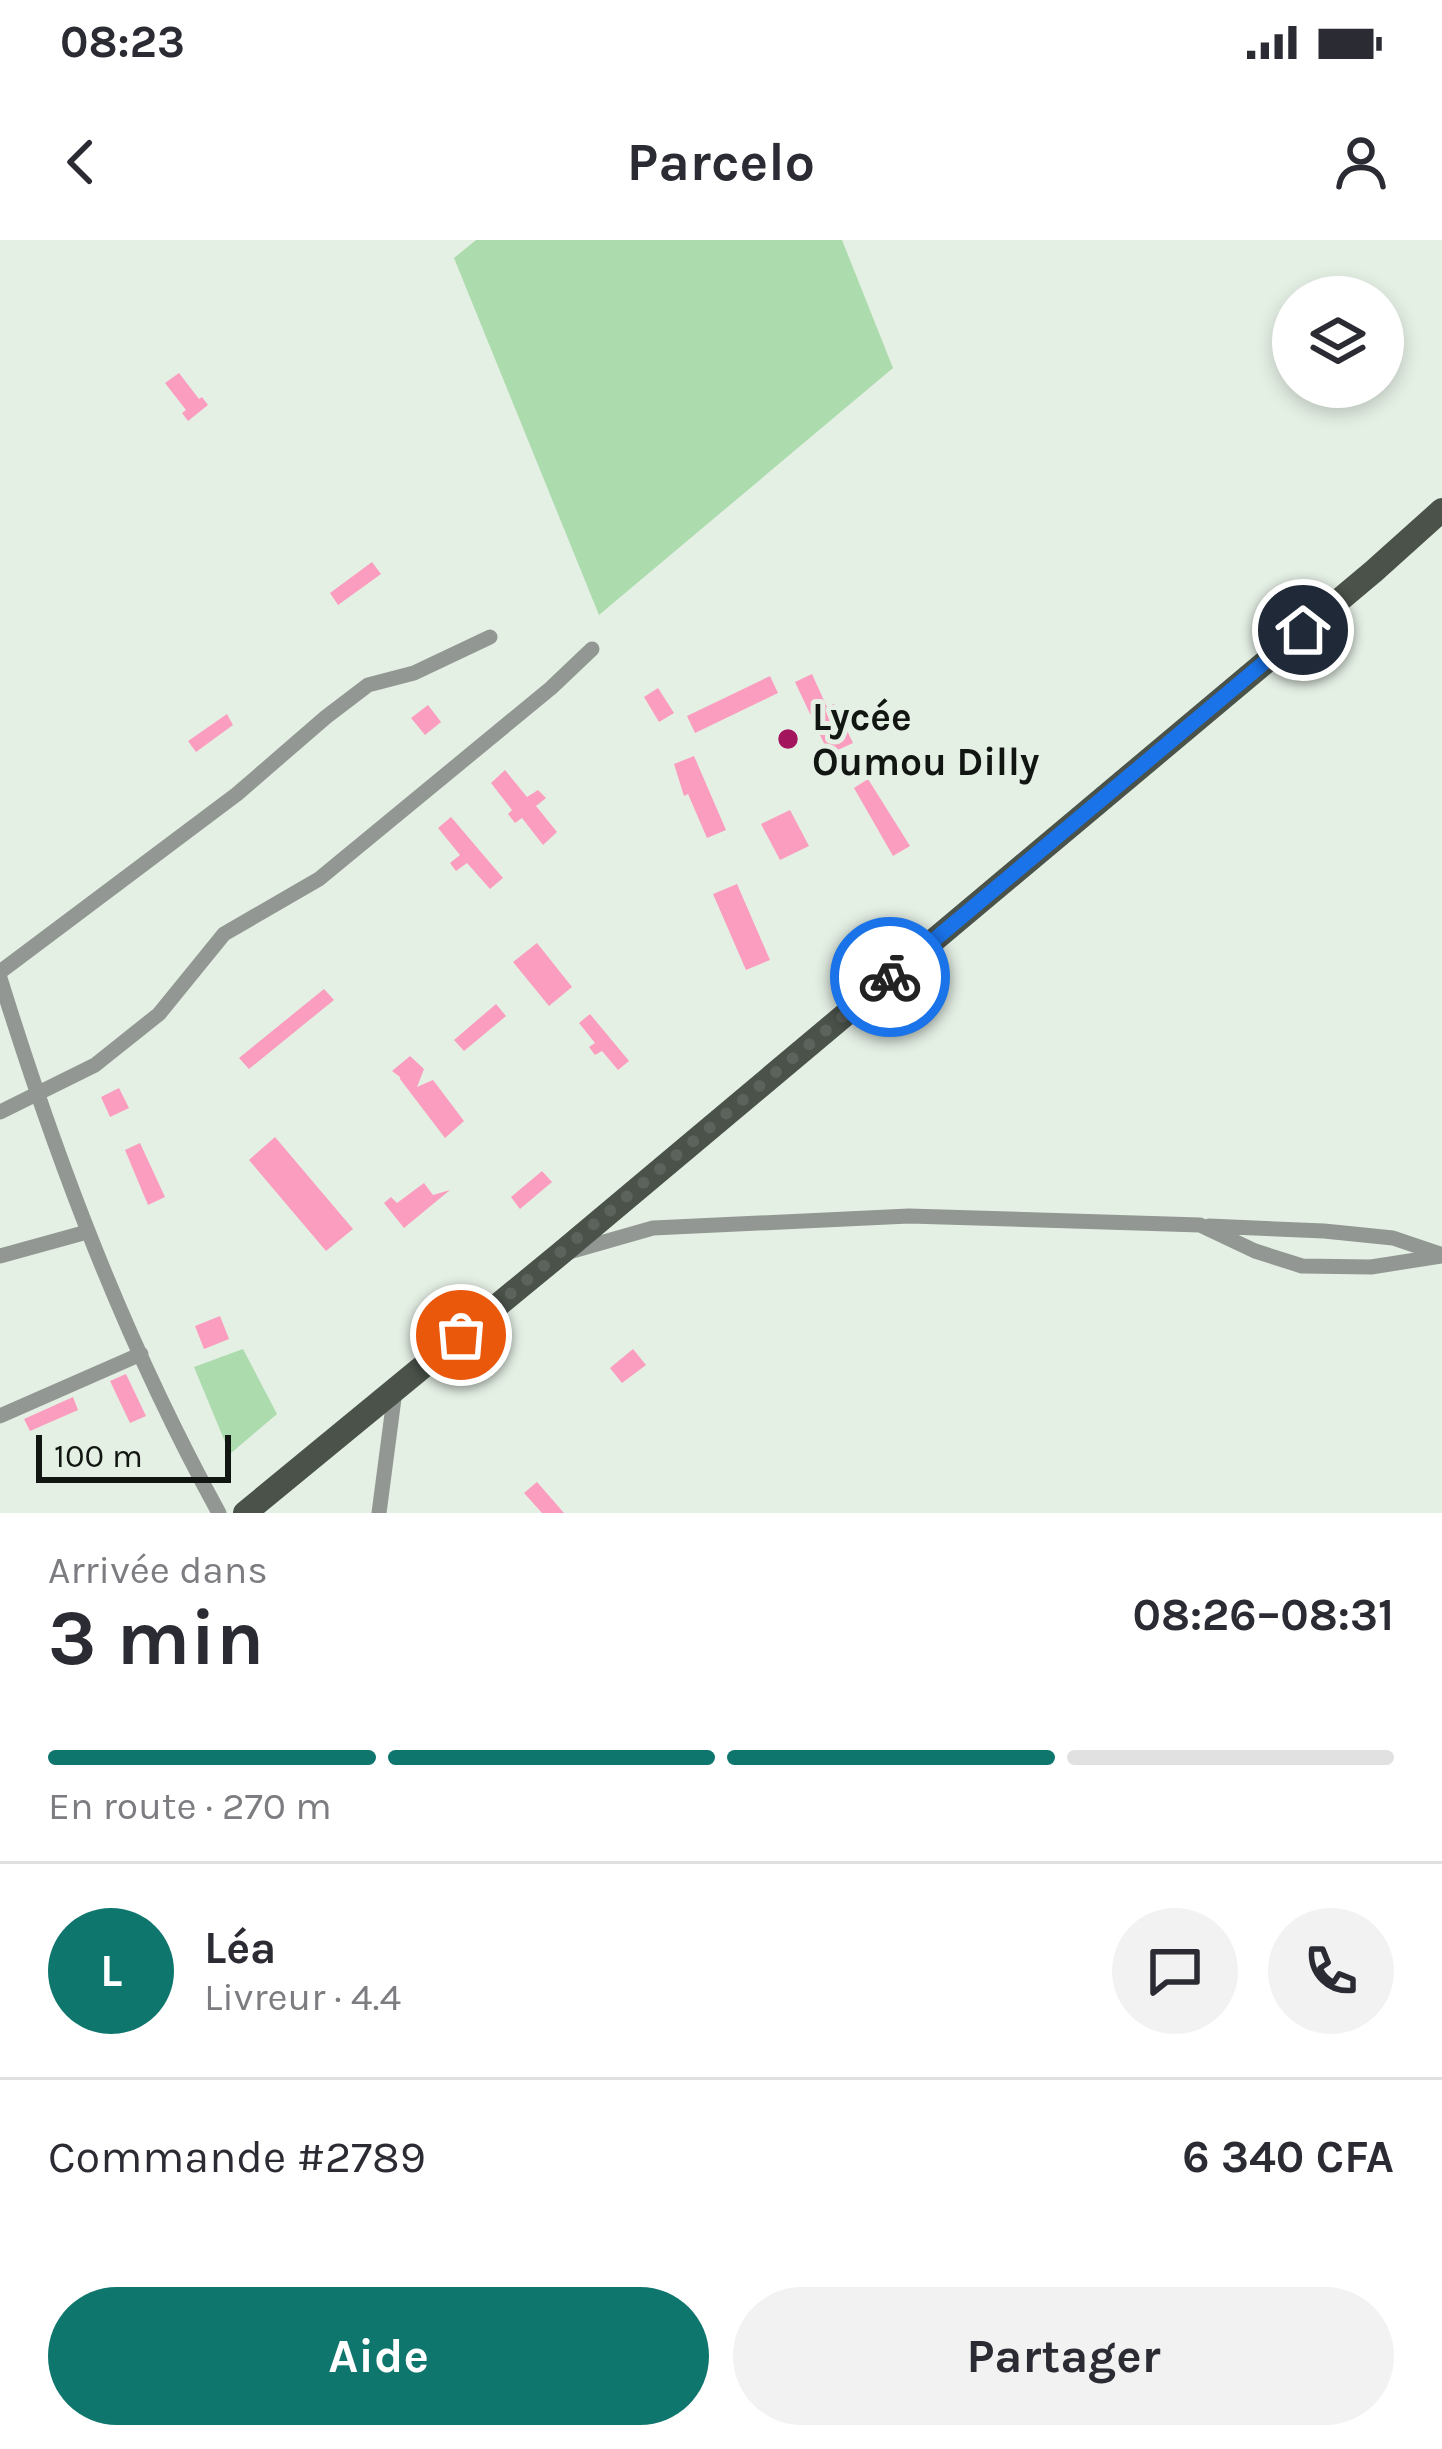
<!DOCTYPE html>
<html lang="fr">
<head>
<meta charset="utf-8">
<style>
	body { margin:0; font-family:Karla,sans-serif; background:#f2f2f3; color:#2b2b33; height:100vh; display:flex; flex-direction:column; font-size:45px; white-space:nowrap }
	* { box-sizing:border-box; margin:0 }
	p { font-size:39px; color:#7c7c81 }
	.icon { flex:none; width:66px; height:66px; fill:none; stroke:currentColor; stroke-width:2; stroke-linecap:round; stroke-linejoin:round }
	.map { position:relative; height:1273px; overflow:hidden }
	.panel { display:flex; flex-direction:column; background:#fff; flex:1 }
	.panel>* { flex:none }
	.tools { position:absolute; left:1272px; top:36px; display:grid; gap:24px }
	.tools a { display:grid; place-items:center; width:132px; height:132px; border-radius:50%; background:#fff; box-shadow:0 6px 18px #0003; font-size:60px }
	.scale { position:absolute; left:36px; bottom:30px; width:195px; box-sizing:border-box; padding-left:12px; border:6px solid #121612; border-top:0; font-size:33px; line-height:42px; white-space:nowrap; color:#121612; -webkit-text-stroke:9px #e5f0e5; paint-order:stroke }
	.pin { position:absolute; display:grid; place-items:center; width:102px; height:102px; color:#fff; margin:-51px; border:6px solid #fff; border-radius:50%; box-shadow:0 3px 12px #0007 }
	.courier { position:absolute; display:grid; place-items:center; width:120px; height:120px; margin:-60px; border:9px solid #1a73e8; border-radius:50%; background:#fff; color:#222; box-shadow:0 3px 15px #0007 }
	.summary em { font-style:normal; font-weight:700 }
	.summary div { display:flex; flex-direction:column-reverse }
	.summary { display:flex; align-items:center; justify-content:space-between; height:204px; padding:0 48px }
	h1 { font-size:78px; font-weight:700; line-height:90px }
	.bar { display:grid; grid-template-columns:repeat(4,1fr); gap:18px 12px; align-content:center; height:144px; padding:0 48px }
	.bar i { height:15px; border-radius:9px; background:#e1e1e2 }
	.bar .selected { background:#0f766e }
	.bar p { grid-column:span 4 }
	.line { display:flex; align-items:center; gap:30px; padding:0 48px; border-top:3px solid #e1e1e2 }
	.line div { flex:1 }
	.round { display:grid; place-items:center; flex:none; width:126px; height:126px; border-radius:63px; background:#f2f2f3 }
	.cta { display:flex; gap:24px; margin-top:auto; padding:24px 48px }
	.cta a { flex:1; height:138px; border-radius:72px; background:#0f766e; color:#fff; font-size:48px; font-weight:700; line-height:138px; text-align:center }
	.cta a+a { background:#f2f2f3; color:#2b2b33 }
	.status { display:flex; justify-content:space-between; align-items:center; height:84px; padding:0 60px; background:#fff; direction:ltr }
	.status svg { height:33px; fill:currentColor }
	header { display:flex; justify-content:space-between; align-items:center; height:156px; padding:0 48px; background:#fff; font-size:54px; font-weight:700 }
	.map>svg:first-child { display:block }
</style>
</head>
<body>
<div class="status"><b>08:23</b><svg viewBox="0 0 49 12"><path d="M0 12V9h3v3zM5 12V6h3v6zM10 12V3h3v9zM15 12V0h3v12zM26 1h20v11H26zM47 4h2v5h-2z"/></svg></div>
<header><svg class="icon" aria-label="back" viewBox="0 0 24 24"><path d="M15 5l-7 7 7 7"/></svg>Parcelo<svg class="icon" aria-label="person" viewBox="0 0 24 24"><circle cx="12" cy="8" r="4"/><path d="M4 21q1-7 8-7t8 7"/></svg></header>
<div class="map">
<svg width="1442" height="1273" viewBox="0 0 1442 1273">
	<rect width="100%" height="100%" fill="#e5f0e5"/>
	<!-- green -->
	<path fill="#acdbad" d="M476 0H842L893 128 599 375 454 18Z
		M243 1109 277 1174 230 1214 194 1127Z"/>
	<!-- building -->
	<path fill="#fa9dbe" d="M179 133 199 159 202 157 208 165 188 181 182 173 186 170 165 143Z
		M372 322 381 334 338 365 330 353Z
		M812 434 827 467 834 464 853 503 829 514 795 442Z
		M770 436 778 453 695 493 687 476Z
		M658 448 674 473 659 482 644 457Z
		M428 465 441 482 425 495 411 478Z
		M227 474 233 485 196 512 188 501Z
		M694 516 726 590 707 598 688 554 684 556 674 524Z
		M505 530 527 557 538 550 546 558 536 566 557 592 543 605 522 578 515 583 508 574 512 570 491 543Z
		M868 539 910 606 893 616 854 548Z
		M790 570 809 606 780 620 761 584Z
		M451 577 503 638 490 649 467 623 456 631 450 623 460 615 438 588Z
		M737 644 770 720 746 730 713 654Z
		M537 703 572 747 549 766 513 722Z
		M324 749 334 760 249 829 239 818Z
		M496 764 506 776 464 811 454 800Z
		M590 774 629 821 618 830 602 811 595 815 589 807 595 803 579 783Z
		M410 816 424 829 417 847 433 840 464 881 445 898 400 839V837L392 831Z
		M119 848 129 868 110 877 101 857Z
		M275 897 353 989 326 1011 249 920Z
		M140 903 165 957 148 965 125 910Z
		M542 931 552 942 520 969 511 957Z
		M424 943 433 955 450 950 404 988 384 963 391 957 397 963Z
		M220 1076 229 1099 204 1109 195 1086Z
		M633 1109 646 1125 622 1143 610 1128Z
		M126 1134 146 1176 130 1183 110 1141Z
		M73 1157 78 1170 30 1191 24 1179Z
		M537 1242 564 1273H542L524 1253Z"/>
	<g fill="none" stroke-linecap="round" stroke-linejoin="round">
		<!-- minor -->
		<path stroke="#939793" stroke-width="15" d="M0 732 237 554 326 477 368 445 414 433 490 397
			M0 738C57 922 126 1104 219 1273
			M0 872 95 825 159 774 224 694 319 639 551 448 592 409
			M1209 986 1324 991 1393 998 1440 1014
			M569 1012 653 988 909 976 1200 985 1255 1011 1302 1026 1371 1027 1442 1016
			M0 1016 87 992
			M0 1176 141 1114
			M379 1273 395 1151"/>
		<!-- primary -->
		<path stroke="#4a524a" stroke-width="24" d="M245 1273 560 1014 1374 331 1442 270"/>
	</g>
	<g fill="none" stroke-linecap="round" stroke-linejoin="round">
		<!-- done -->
		<path stroke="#5c625c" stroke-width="12" stroke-dasharray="0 21.6" d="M461 1095 890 737"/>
		<!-- route -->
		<path stroke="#1a73e8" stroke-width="15" d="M890 737 1303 390"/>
	</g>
	<!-- markers -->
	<circle fill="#a3165d" stroke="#e5f0e5" stroke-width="4.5" cx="788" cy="499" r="12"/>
	<g text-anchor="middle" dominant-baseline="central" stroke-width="10" stroke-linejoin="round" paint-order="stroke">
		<!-- poi labels -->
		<g font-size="39" font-weight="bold" fill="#121612" stroke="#e5f0e5" text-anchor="start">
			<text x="812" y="477">Lycée<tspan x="812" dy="45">Oumou Dilly</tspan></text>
		</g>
	</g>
</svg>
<div class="tools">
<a><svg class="icon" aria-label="layers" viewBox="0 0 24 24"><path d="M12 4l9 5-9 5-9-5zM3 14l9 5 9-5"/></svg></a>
</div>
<div class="scale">100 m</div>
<div class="pin" style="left:461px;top:1095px;background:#ea580c"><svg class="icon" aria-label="bag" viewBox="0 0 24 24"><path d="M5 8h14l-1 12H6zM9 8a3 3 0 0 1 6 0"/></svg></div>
<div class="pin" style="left:1303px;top:390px;background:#1f2937"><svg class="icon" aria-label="home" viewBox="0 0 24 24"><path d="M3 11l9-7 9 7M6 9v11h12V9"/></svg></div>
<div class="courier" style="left:890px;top:737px"><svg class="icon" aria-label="bike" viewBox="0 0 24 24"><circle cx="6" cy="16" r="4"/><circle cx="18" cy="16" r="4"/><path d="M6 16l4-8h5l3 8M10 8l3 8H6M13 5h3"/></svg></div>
</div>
<section class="panel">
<div class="summary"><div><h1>3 min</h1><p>Arrivée dans</p></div><em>08:26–08:31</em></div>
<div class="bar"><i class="selected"></i><i class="selected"></i><i class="selected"></i><i></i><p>En route · 270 m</p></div>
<div class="line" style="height:216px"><b class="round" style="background:#0f766e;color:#fff">L</b><div><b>Léa</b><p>Livreur · 4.4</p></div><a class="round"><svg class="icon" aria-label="chat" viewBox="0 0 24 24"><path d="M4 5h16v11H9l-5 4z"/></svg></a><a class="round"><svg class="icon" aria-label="phone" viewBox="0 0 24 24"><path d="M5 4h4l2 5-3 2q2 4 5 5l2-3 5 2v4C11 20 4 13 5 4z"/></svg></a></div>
<div class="line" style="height:156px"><div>Commande #2789</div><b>6 340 CFA</b></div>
<div class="cta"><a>Aide</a><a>Partager</a></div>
</section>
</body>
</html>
